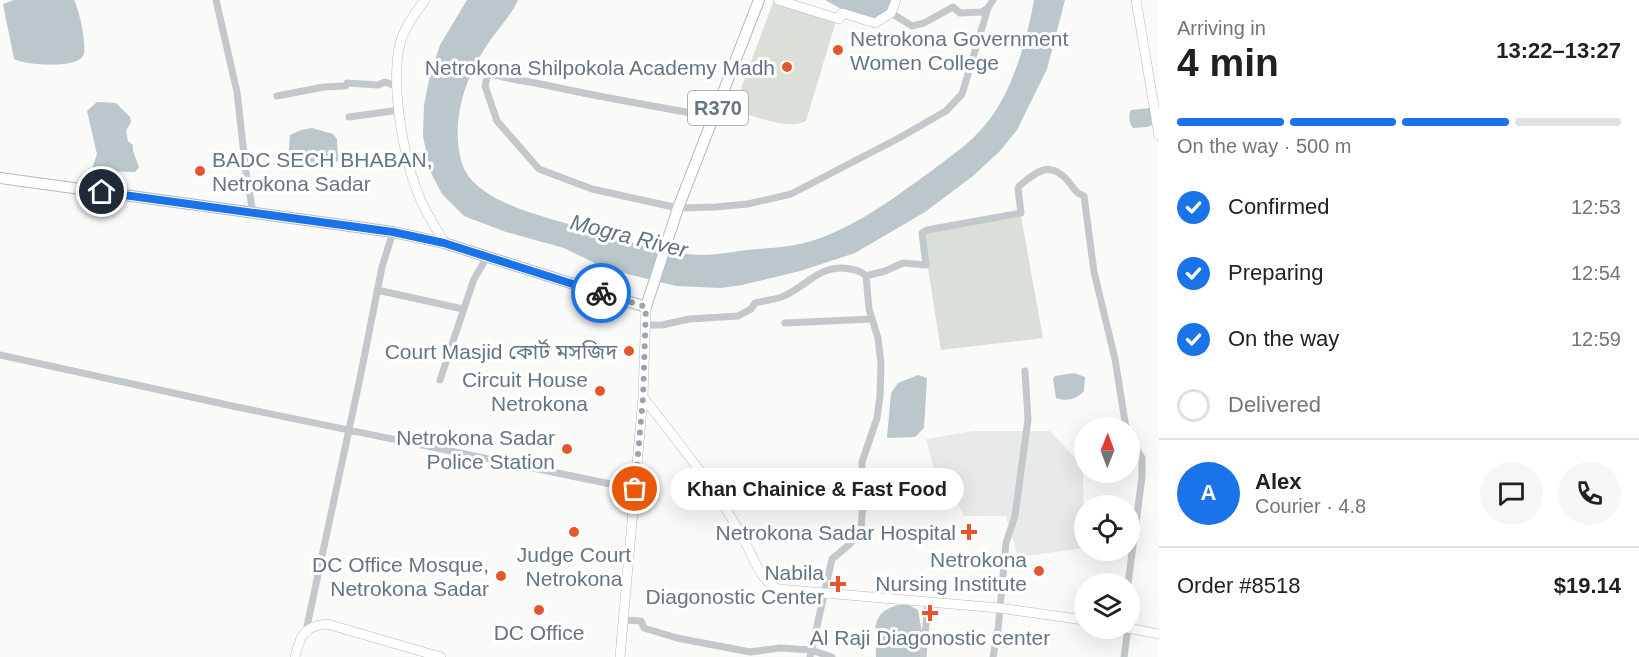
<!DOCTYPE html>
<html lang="en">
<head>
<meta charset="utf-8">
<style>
	body { margin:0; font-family:Arial,"Noto Sans Bengali",sans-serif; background:#f6f6f6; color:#202124; height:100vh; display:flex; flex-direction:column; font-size:22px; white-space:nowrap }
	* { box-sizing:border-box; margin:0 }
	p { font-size:20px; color:#757577 }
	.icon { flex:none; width:33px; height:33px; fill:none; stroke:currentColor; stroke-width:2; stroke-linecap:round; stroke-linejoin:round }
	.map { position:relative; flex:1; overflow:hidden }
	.drawer { display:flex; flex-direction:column; background:#fff; width:480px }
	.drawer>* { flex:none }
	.needle { width:39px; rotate:1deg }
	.buttons { position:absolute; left:1074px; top:417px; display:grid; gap:12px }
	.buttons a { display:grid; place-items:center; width:66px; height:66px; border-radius:50%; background:#fff; box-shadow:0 6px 24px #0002; font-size:30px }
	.pin { position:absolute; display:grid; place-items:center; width:51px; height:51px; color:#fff; margin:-26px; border:3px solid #fff; border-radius:50%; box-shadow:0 2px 6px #0007 }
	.courier { position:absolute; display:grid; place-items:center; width:60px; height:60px; margin:-30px; border:4px solid #1a73e8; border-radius:50%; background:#fff; color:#222; box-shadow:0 2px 8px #0007 }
	.bubble { position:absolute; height:42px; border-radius:21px; background:#fff; box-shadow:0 6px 24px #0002; font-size:20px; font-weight:600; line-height:42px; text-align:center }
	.overview em { font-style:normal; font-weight:600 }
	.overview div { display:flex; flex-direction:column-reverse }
	.overview { display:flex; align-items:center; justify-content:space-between; height:102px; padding:0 18px }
	h1 { font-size:39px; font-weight:600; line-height:45px }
	.bar { display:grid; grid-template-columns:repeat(4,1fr); gap:9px 6px; align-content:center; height:72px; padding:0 18px }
	.bar i { height:8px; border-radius:4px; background:#e0e0e0 }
	.bar .current { background:#1a73e8 }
	.bar p { grid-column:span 4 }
	.line { display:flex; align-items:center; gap:15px; padding:0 18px; border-top:2px solid #e0e0e0 }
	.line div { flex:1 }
	.round { display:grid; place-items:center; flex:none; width:63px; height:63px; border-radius:32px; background:#f6f6f6 }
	ol { padding:0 18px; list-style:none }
	li { display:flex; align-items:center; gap:18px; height:66px }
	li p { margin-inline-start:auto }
	li .icon { padding:6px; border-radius:50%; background:#1a73e8; color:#fff; stroke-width:4 }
	li:last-child { color:#757577 }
	li i { width:33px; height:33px; border:3px solid #e0e0e0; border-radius:50% }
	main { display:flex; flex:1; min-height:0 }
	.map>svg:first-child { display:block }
</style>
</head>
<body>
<main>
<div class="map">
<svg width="1159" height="657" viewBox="0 0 1159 657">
	<rect width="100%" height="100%" fill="#fafaf8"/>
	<!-- built -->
	<path fill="#e8e9e9" d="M973 431H1050L1083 466 1084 548 1018 557 1006 516H964L952 493 939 487 926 439Z"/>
	<!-- green -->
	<path fill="#dadfd7" d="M774 0 836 21 806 121C788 131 752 115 733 110Z
		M1021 216 1043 338 941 350 923 237 928 231Z"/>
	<!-- water -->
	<path fill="#bbc7cb" d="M14 0H74C79 9 88 48 83 56 76 69 25 65 14 59L3 4Z
		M467 0H518C511 16 497 30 487 45 465 78 451 120 461 160 469 197 530 213 561 222 607 234 653 253 701 255 716 255 732 252 746 250 764 248 783 248 800 244 848 233 891 200 930 172 949 157 970 144 985 125 1012 94 1027 40 1034 0H1065L1047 69 1017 130 1000 151 973 176 925 212 855 253 800 271 742 285 721 288 676 286 607 269 564 248 506 232 464 216 442 194 430 171 423 136 424 105 430 75 440 45Z
		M825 0H892L889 9 875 20 856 17Z
		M97 102 116 103 130 117 131 122 126 131 128 141 133 145V151L139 167 135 172 91 171 97 154 87 111Z
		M1150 108 1152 125 1148 127 1133 128C1129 124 1128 114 1131 110Z
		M312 128 333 134 337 139 338 161C324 167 308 163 293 161L289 149 290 135 301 130Z
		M1074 373 1085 377 1084 391C1077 399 1067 402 1056 398L1053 379 1055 376Z
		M918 375 927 378 924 428 915 437 887 438 891 393 898 383Z
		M898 605H909L918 610 922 632 920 657H876C876 631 869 613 898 605Z"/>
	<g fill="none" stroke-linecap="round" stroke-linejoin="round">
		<defs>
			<path id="secondary" d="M425 0C415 13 404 28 400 44 390 86 404 163 422 203 428 216 437 229 444 243
				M778 0 839 19 842 13 875 23 891 13 896 0
				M1136 0 1159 136
				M643 397C679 444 719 491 746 544 754 559 761 581 778 589L999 608 1084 620
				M1128 628 1159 634
				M295 657C300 637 303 626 327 624L441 657
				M620 657 643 397 646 307"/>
			<path id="primary" d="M0 178 393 232 444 243 646 307 678 208 759 0"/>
		</defs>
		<!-- secondary casing -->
		<use href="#secondary" stroke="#b3babf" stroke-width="10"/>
		<!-- primary casing -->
		<use href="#primary" stroke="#b5babe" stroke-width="12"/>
		<!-- street -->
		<path stroke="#c3c8cc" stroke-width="7" d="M216 0 237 92 246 172 253 213
			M891 13 912 26 924 23 953 7 960 13 982 12 988 8 993 0
			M482 65 486 72C506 80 529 81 550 86 604 98 659 107 714 117
			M488 73 485 86 497 121 539 169 592 189 678 208 716 207 748 204 791 194 899 138 946 111 962 94 988 8
			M277 96 324 87 346 86 347 83 378 85 385 82 396 86
			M349 117 399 110
			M866 276 885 271 903 263 926 265 922 233 927 230 1021 213 1018 189 1019 186C1035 173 1049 159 1068 181 1074 188 1075 193 1084 196L1094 272 1115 359 1126 428
			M377 290 463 309
			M785 323 872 319
			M644 325H662L689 319 738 316 751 309 755 303C765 300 777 300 786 295 808 284 823 263 850 269 856 270 862 271 866 276L869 309 878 338 881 364 880 396 877 418 862 462V478L864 489 861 530 850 544 832 559 810 657
			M0 355 237 407 635 489
			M440 380 474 279 487 257
			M1128 584 1142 477V458L1130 440
			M624 620 641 621 644 628 677 638 750 652 780 648 811 650 832 657
			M306 631 360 378 382 267 393 232
			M923 657 928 603
			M993 657 998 630 1006 543 1015 516 1028 419 1025 371
			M1124 657 1128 628"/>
		<!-- secondary -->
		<use href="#secondary" stroke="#fff" stroke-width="9"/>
		<!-- primary -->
		<use href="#primary" stroke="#fff" stroke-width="10"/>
	</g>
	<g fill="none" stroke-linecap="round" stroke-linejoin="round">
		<!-- done -->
		<path stroke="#99a4ac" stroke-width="6" stroke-dasharray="0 10.8" d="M601 293 646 307 643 397 635 489"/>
		<!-- route -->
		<path stroke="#1a73e8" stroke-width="8" d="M102 192 393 232 444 243 601 293"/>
	</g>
	<!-- markers -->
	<g fill="#e4572e" stroke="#fff" stroke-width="2">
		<circle cx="838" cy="50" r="6"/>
		<circle cx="787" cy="67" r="6"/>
		<circle cx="200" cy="171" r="6"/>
		<circle cx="629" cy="351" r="6"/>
		<circle cx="600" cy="391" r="6"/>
		<circle cx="567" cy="449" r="6"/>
		<circle cx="574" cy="532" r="6"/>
		<path d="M966 523h6v6h6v6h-6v6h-6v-6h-6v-6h6z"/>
		<circle cx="1039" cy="571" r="6"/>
		<circle cx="501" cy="576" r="6"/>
		<path d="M835 575h6v6h6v6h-6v6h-6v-6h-6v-6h6z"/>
		<circle cx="539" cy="610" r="6"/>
		<path d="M927 604h6v6h6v6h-6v6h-6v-6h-6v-6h6z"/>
	</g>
	<g text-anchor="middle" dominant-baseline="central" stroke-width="6" stroke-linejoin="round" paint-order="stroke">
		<!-- shield labels -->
		<rect fill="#fff" stroke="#939fa8" stroke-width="1.5" x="688" y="91" width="60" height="34" rx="4.5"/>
		<g font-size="20" font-weight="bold" fill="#657683">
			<text x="718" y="108">R370</text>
		</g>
		<!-- poi labels -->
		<g font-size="21" fill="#657683" stroke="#fff" text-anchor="end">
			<text x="850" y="38" text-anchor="start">Netrokona Government<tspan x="850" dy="24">Women College</tspan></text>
			<text x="775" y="67">Netrokona Shilpokola Academy Madh</text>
			<text x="212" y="159" text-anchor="start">BADC SECH BHABAN,<tspan x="212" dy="24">Netrokona Sadar</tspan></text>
			<text x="617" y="351">Court Masjid কোর্ট মসজিদ</text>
			<text x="588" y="379">Circuit House<tspan x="588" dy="24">Netrokona</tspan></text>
			<text x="555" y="437">Netrokona Sadar<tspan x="555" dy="24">Police Station</tspan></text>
			<text x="956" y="532">Netrokona Sadar Hospital</text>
			<text x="574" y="554" text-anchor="middle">Judge Court<tspan x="574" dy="24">Netrokona</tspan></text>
			<text x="1027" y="559">Netrokona<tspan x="1027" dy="24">Nursing Institute</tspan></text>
			<text x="489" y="564">DC Office Mosque,<tspan x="489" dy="24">Netrokona Sadar</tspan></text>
			<text x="824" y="572">Nabila<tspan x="824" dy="24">Diagonostic Center</tspan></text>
			<text x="539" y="632" text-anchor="middle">DC Office</text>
			<text x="930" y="637" text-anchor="middle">Al Raji Diagonostic center</text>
		</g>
		<!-- water labels -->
		<g font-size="22" font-style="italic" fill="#60757c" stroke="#fff">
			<text transform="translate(629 236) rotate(14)">Mogra River</text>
		</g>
	</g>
</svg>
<div class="buttons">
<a><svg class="needle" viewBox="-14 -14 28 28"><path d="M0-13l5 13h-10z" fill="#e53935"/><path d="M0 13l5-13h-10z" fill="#757577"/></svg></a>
<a><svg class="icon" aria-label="locate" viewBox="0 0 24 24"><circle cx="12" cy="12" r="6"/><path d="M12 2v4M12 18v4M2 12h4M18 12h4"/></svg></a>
<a><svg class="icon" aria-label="layers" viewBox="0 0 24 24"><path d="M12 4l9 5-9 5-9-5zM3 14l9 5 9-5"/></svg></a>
</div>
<div class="pin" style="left:635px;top:489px;background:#ea580c"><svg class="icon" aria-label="bag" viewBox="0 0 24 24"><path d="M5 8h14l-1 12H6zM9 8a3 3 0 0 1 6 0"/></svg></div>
<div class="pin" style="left:102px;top:192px;background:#1f2937"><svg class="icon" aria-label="home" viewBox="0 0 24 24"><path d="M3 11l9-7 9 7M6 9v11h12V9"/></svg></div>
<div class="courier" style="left:601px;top:293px"><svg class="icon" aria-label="bike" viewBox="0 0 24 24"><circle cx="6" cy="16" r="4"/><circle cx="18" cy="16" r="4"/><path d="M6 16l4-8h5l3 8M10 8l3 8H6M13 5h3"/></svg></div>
<div class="bubble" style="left:670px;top:468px;width:294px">Khan Chainice &amp; Fast Food</div>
</div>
<section class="drawer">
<div class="overview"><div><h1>4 min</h1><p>Arriving in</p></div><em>13:22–13:27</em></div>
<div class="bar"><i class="current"></i><i class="current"></i><i class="current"></i><i></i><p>On the way · 500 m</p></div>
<ol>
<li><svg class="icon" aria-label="check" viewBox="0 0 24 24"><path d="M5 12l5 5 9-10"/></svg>Confirmed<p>12:53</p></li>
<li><svg class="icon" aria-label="check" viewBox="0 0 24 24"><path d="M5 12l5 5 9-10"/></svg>Preparing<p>12:54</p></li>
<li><svg class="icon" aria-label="check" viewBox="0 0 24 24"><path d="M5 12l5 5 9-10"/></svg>On the way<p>12:59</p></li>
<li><i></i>Delivered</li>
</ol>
<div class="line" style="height:108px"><b class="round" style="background:#1a73e8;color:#fff">A</b><div><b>Alex</b><p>Courier · 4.8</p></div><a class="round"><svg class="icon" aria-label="chat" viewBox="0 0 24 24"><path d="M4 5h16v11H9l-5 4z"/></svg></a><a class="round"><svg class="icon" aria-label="phone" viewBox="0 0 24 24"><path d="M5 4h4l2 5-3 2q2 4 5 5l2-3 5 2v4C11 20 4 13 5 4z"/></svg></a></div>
<div class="line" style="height:78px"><div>Order #8518</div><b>$19.14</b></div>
</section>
</main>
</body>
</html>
